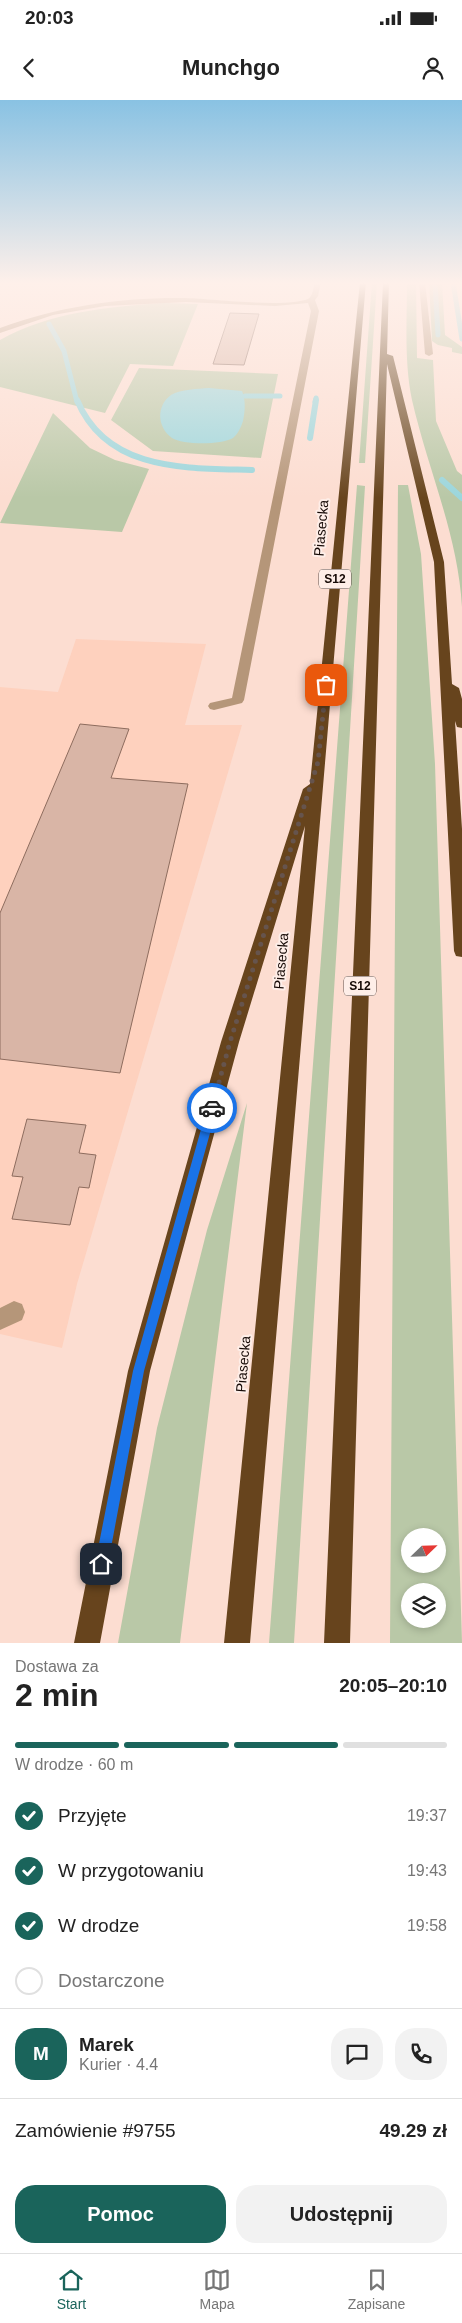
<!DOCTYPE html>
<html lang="pl">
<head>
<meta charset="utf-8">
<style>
	body { margin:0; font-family:Helvetica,sans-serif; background:#f2f2f2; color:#222; height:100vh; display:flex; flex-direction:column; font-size:19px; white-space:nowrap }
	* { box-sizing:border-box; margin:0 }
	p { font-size:16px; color:#767676 }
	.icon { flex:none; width:28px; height:28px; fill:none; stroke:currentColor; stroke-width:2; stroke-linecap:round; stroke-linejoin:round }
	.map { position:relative; height:1543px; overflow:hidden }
	.panel { display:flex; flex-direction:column; background:#fff; flex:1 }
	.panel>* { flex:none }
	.needle { width:32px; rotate:67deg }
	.buttons { position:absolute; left:401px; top:1428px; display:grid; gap:10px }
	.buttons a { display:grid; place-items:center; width:45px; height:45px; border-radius:50%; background:#fff; box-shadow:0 2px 8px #0003; font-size:25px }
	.pin { position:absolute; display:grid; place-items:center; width:42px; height:42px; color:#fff; margin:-21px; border-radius:10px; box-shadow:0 2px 8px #0006 }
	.courier { position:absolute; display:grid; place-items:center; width:50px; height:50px; margin:-25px; border:4px solid #1a73e8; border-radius:50%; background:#fff; color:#222; box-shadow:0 1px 6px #0007 }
	.overview em { font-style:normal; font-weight:700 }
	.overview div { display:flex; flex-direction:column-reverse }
	.overview { display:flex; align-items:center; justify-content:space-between; height:85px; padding:0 15px }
	h1 { font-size:32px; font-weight:700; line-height:38px }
	.bar { display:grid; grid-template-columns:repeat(4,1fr); gap:8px 5px; align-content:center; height:60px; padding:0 15px }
	.bar i { height:6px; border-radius:4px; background:#e0e0e0 }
	.bar .current { background:#1a645b }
	.bar p { grid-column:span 4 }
	.line { display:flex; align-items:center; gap:12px; padding:0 15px; border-top:1px solid #e0e0e0 }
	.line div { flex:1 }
	.round { display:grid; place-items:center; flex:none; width:52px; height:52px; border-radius:20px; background:#f2f2f2 }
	ol { padding:0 15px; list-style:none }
	li { display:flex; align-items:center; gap:15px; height:55px }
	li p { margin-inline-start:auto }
	li .icon { padding:5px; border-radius:50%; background:#1a645b; color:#fff; stroke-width:4 }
	li:last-child { color:#767676 }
	li i { width:28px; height:28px; border:2px solid #e0e0e0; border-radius:50% }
	.primary-button { display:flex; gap:10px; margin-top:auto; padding:10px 15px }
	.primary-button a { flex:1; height:58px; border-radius:20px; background:#1a645b; color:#fff; font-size:20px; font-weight:700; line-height:58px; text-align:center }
	.primary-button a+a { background:#f2f2f2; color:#222 }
	.status { display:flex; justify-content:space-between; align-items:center; height:35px; padding:0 25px; background:#fff; direction:ltr }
	.status svg { height:14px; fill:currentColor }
	header { display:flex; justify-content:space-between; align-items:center; height:65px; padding:0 15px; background:#fff; font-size:22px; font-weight:700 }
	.dock { display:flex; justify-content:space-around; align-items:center; height:70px; border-top:1px solid #e0e0e0; background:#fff; font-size:14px; color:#767676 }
	.dock a { display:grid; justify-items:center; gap:2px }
	.dock .current { color:#1a645b }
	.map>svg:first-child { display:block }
</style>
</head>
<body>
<div class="status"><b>20:03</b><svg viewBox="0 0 49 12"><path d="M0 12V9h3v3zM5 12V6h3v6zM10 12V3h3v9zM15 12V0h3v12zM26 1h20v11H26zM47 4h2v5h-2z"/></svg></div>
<header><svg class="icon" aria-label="back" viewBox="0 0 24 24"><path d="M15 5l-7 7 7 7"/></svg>Munchgo<svg class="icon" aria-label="person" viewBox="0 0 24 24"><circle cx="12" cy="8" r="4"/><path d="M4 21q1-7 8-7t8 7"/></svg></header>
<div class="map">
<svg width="462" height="1543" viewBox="0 0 462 1543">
	<rect width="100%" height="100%" fill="#fcddd1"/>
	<!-- built -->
	<path fill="#fed1be" d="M76 539 206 544 185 625H242L77 1184 62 1248 0 1234V587L58 592Z"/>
	<!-- green -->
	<path fill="#b9c8a7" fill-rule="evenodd" d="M372 182H377L365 363H359Z
		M407 182H416L417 258 433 260 436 321 457 371 462 375V507C458 435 428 370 412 300 404 262 407 221 407 182Z
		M429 182H442L445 235 462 247V254L452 252V248L438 245 432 241Z
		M163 203 198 204 173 266 130 264 105 313 0 287V240C50 212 108 207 163 203Z
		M139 268 278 274 261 358 153 351 111 320Z
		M53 313 90 348 115 360 149 369 122 432 0 423Z
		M357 385 365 386 294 1543H269Z
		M398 385H408L421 454 435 664 462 1543H390ZM410 1436H438V1464H410ZM410 1491H438V1519H410Z
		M247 1003 180 1543H118L157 1328 207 1130Z"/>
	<!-- water -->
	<path fill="#9bd6dc" d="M209 288 242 291C246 300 245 312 243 321 241 327 238 334 233 338 221 345 183 345 172 338 157 327 156 306 171 295 181 289 198 289 209 288Z"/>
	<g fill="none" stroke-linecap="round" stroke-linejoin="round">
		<!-- stream-far1 -->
		<path stroke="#9bd6dc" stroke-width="5" d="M435 182 438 235
			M453 182 462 239
			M49 224 64 251 77 302
			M245 296H280
			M315 302 316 298"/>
		<!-- stream -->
		<path stroke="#9bd6dc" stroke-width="6" d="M77 300C107 372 186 368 252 370
			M310 338 316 300
			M442 380 462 398"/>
	</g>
	<!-- building -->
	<path fill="#d9b5a6" stroke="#8d6c5e" d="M230 213 259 214 244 265 213 264Z
		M80 624 129 629 111 678 188 684 120 973 0 959V813Z
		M27 1019 86 1025 79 1053 96 1055 89 1088 79 1087 70 1125 12 1119 23 1077 12 1076Z"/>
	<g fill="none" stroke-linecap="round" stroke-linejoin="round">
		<!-- minor -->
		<path fill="#b59679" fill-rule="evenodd" d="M315 182H321L318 196 315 200 319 211 244 600 242 603 214 610 210 609 208 606 210 603 232 598 311 211 308 203 275 206 186 202 105 206 53 215 0 233V228C60 206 122 197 186 198 214 199 285 208 308 199 313 196 313 188 315 182Z
			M419 182H425L433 254 429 256 425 254Z
			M14 1201 22 1204 25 1212 22 1220 0 1230V1208Z"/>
		<!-- highway -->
		<path fill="#67441d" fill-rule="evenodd" d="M360 182H366L250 1543H224L305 726 239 942 150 1271 100 1543H74L128 1271 221 942 303 689 310 684Z
			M383 182H389L387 254 393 256 444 462 452 584 459 588 462 599V628L457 627 455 621 462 729V857L456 856 454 851 434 462 387 264 350 1543H324Z"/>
	</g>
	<!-- sky -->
	<linearGradient id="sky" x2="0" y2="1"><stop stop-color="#89c2e3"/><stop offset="0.46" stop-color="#fef0ea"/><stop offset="1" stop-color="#fef0ea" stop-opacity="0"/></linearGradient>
	<rect width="462" height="398" fill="url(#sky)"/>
	<!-- route -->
	<path fill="#1a73e8" d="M212 1004 217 1008 144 1271 108 1464 106 1469 101 1471 97 1469 95 1464 133 1271 207 1008Z"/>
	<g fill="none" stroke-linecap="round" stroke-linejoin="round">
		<!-- done -->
		<path stroke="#66544d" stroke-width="5" stroke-dasharray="0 9" d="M212 1008 230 942 318 662 326 585"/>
	</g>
	<g text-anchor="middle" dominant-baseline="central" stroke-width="4" stroke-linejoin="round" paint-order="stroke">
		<!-- shield labels -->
		<g fill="#feeee8" stroke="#5c4e4a" stroke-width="1">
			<rect x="319" y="469.5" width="32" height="19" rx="4"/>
			<rect x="344" y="876.5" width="32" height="19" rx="4"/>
		</g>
		<g font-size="12" font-weight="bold" fill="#160a06">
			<text x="335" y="479">S12</text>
			<text x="360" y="886">S12</text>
		</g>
		<!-- street labels -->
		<g font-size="14" fill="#160a06" stroke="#feeee8">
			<text transform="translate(321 428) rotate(-85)">Piasecka</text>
			<text transform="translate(281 861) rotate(-85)">Piasecka</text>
			<text transform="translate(243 1264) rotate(-85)">Piasecka</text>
		</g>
	</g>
</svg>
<div class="buttons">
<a><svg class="needle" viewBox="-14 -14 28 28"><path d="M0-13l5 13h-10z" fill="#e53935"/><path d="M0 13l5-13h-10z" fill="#767676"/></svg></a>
<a><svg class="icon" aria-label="layers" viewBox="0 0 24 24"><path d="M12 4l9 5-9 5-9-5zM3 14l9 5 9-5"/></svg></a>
</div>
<div class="pin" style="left:326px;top:585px;background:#ea580c"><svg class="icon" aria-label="bag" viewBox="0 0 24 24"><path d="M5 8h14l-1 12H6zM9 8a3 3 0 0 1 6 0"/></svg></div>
<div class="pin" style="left:101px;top:1464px;background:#1f2937"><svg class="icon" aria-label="home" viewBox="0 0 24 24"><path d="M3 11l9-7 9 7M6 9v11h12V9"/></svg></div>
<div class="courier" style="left:212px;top:1008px"><svg class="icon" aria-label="car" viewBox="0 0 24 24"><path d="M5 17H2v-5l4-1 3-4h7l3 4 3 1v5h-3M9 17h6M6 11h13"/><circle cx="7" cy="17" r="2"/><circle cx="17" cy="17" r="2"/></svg></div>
</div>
<section class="panel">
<div class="overview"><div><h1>2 min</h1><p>Dostawa za</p></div><em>20:05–20:10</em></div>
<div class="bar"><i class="current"></i><i class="current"></i><i class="current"></i><i></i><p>W drodze · 60 m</p></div>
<ol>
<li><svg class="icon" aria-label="check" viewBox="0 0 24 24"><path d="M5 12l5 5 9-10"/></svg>Przyjęte<p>19:37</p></li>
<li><svg class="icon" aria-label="check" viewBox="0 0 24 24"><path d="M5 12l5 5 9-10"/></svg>W przygotowaniu<p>19:43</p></li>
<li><svg class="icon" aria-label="check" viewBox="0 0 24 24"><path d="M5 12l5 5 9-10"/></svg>W drodze<p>19:58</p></li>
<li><i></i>Dostarczone</li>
</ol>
<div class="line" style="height:90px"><b class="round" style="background:#1a645b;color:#fff">M</b><div><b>Marek</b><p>Kurier · 4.4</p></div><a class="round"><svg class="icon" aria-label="chat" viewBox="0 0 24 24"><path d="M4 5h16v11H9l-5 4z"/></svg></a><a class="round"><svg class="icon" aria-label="phone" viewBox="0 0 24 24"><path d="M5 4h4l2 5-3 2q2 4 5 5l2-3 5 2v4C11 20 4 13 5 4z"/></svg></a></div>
<div class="line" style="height:65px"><div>Zamówienie #9755</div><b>49.29 zł</b></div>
<div class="primary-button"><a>Pomoc</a><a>Udostępnij</a></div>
</section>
<nav class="dock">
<a class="current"><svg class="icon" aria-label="home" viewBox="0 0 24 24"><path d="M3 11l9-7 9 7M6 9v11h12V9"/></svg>Start</a>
<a><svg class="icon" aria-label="map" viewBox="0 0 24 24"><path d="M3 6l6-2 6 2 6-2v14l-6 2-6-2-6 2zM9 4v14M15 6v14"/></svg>Mapa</a>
<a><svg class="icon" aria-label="saved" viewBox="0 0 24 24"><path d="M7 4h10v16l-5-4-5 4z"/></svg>Zapisane</a>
</nav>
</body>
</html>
